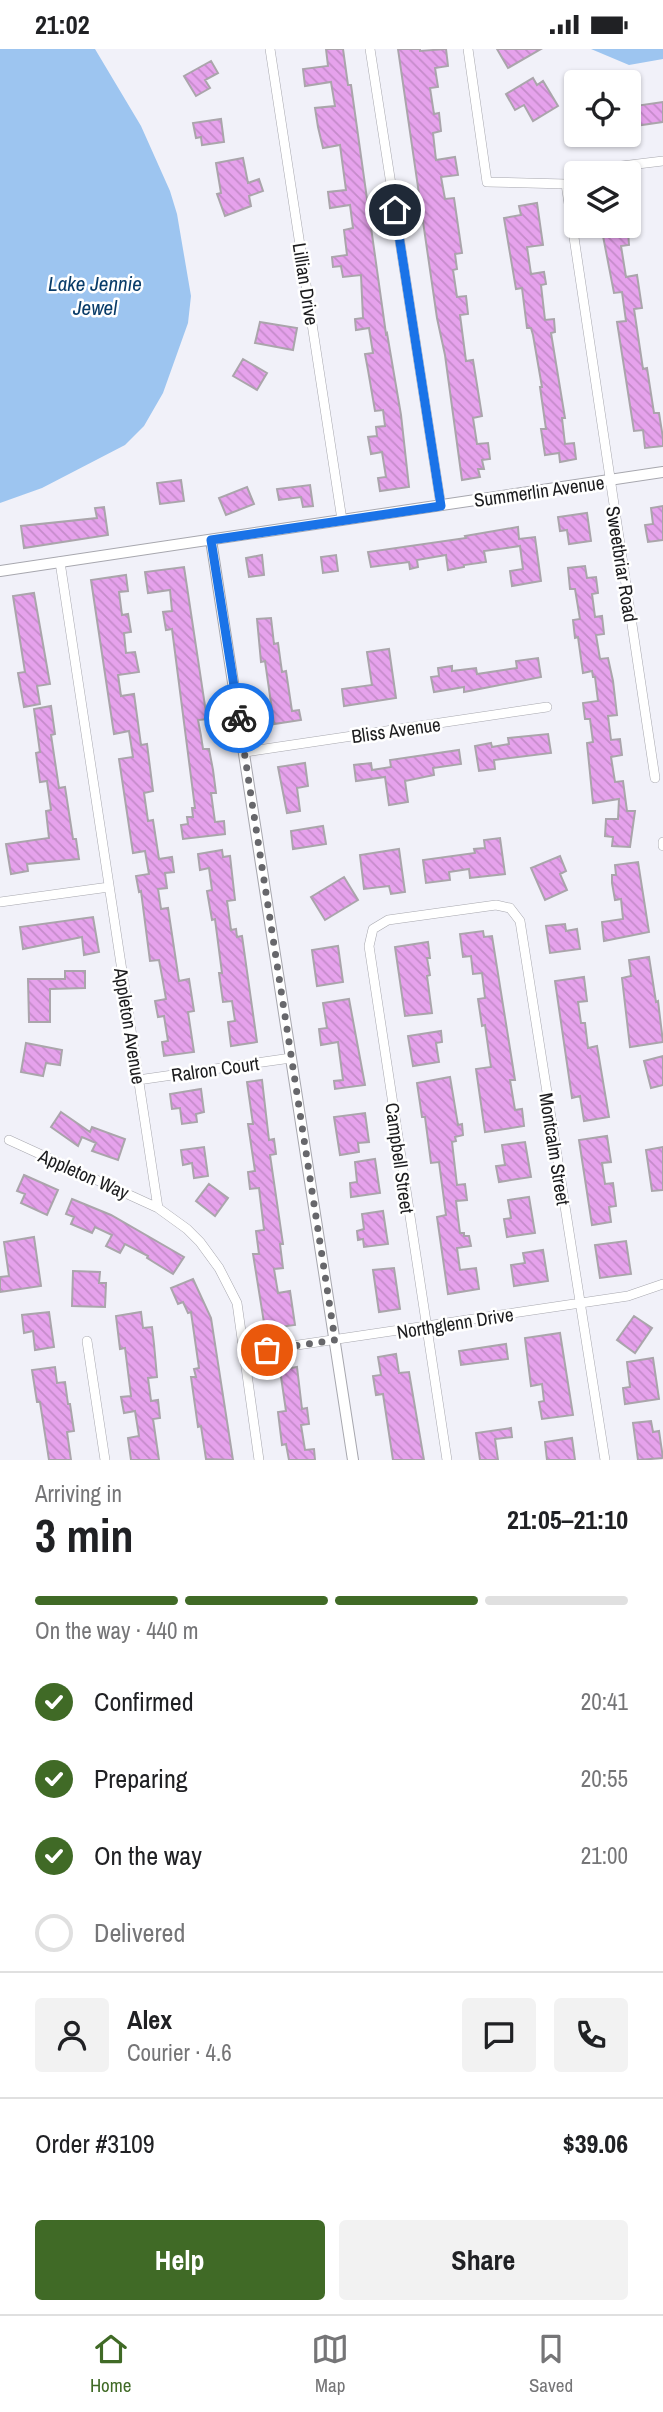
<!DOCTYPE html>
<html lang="en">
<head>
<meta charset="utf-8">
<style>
	body { margin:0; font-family:"Archivo Narrow",sans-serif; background:#f2f2f2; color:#202124; height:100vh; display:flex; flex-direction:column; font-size:26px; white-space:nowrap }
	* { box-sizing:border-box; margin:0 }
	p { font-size:23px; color:#757577 }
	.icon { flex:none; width:38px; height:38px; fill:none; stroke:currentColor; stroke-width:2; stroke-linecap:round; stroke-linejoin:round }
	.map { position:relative; height:1411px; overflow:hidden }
	.sheet { display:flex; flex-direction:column; background:#fff; flex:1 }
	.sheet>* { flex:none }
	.controls { position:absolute; left:564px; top:21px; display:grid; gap:14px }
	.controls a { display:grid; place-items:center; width:77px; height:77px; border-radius:7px; background:#fff; box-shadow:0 2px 5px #0004; font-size:35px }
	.pin { position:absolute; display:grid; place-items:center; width:60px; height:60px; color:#fff; margin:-30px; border:4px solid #fff; border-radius:50%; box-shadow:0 2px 7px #0007 }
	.courier { position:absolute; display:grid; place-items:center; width:70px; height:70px; margin:-35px; border:5px solid #1a73e8; border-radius:50%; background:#fff; color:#222; box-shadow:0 2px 9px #0007 }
	.summary em { font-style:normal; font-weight:700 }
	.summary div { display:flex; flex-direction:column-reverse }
	.summary { display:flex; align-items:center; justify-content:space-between; height:119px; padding:0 35px }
	h1 { font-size:46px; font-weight:700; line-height:52px }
	.bar { display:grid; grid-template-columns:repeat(4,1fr); gap:10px 7px; align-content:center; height:84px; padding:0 35px }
	.bar i { height:9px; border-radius:5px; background:#e0e0e0 }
	.bar .current { background:#406a26 }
	.bar p { grid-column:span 4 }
	.line { display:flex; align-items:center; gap:18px; padding:0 35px; border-top:2px solid #e0e0e0 }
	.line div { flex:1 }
	.round { display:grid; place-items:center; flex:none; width:74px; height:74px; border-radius:7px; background:#f2f2f2 }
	ol { padding:0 35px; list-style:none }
	li { display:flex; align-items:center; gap:21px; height:77px }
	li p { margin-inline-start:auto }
	li .icon { padding:7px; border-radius:50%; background:#406a26; color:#fff; stroke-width:4 }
	li:last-child { color:#757577 }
	li i { width:38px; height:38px; border:4px solid #e0e0e0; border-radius:50% }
	.primary-button { display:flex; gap:14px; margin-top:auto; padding:14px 35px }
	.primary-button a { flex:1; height:80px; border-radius:7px; background:#406a26; color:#fff; font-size:28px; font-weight:700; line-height:80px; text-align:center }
	.primary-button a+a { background:#f2f2f2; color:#202124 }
	.status { display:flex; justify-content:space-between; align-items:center; height:49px; padding:0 35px; background:#fff; direction:ltr }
	.status svg { height:19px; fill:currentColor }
	.dock { display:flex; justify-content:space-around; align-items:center; height:98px; border-top:2px solid #e0e0e0; background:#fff; font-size:19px; color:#757577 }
	.dock a { display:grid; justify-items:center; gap:4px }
	.dock .current { color:#406a26 }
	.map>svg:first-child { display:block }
</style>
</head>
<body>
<div class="status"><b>21:02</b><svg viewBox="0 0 49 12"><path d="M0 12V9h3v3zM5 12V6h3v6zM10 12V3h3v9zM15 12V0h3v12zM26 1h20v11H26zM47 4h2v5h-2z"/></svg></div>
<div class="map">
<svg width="663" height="1411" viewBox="0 0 663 1411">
	<defs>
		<pattern id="building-back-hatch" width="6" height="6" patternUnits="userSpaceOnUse" patternTransform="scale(1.75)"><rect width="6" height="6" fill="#e6a2ec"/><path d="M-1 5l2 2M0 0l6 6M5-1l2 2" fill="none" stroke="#c58bca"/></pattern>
	</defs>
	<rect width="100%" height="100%" fill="#f1f1f9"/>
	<!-- water -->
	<path fill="#9dc5f0" d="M0 0H95L141 77 170 142 177 165 191 247 188 274 163 344 144 377 125 396 42 439 0 454Z
		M591 0H663V10L629 16Z"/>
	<!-- building -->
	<path fill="url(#building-back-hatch)" stroke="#aaa5ab" stroke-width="2" d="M326 0H343L348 36H351L386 285 387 284 401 366 409 438 380 442 378 429 386 428 382 403 371 405 368 388 377 387 376 378 385 377 383 361 375 362 368 321 365 305 373 304 369 279 356 281 355 270 363 269 361 226 343 228 341 217 333 218 332 208 347 206 344 181 353 179 350 156 330 159 328 143 346 141 340 96 323 99 318 78 315 59 335 57 331 33 305 37 303 20 328 17Z
		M398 0H420V2L446 0 448 17 435 19 438 38 430 39 434 65 439 64 441 82 433 84 436 111 455 108 458 126 441 128 445 150 454 149 462 204 455 205 457 220 453 221 457 248 466 247 468 265 460 266 466 312 473 311 482 367 473 369 477 395 488 394 490 410 482 411 484 420H478L480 428 462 431 445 306 437 269Z
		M497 0H541L508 19Z
		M211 12 218 24 205 31 210 39 196 47 184 27Z
		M533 29 537 36 543 32 558 57 533 72 524 56 515 61 506 45Z
		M663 53V73L628 78V58Z
		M221 70 224 93 202 96 201 88 196 89 193 74Z
		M243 109 248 134 259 130 263 142 249 147 251 157 225 167 217 145 221 144 216 114Z
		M537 154 543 196 527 198 531 225 544 223 546 235 541 236 545 271 554 270 555 283 551 284 565 369H562L565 395 574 394 576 410 560 413 559 404 545 406 541 380H546L540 338H542L533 286 531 279H527L522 239 516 240 504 169 521 166 519 157Z
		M628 183 629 196 621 197 626 228 637 226 642 259 634 260 643 320 647 319 654 364H659L663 389V397L645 399 643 381 634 382 617 273 626 272 622 243 614 244 603 187Z
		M260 273 297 279 293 301 255 294Z
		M243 310 267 324 257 341 233 327Z
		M181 431 184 452 160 455 157 434Z
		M310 436 313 457 303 458 301 448 279 451 277 440Z
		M247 438 254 455 226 466 219 449Z
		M663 457V491L648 493 645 476 653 475 651 459Z
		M104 458 108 486 24 499 21 477 97 469 95 459Z
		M587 464 591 492 569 495 567 481 560 482 558 468Z
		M518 478 519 490 535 488 541 532 512 537 510 522 523 520 520 497 484 502 486 513 464 516V518L448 521 446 506 417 511 418 518 410 520 409 513 371 518 368 503 466 489 465 487Z
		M262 506 264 526 249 528 246 509Z
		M336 506 338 522 323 524 321 508Z
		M585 517 587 529 596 528 598 544 592 545 595 568 602 567 604 585 596 586 600 610 608 609 613 632 617 666 608 667 611 691 620 690 622 706 611 708 615 733 623 732 627 762H635L630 798 612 797 613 788 605 787 606 770H618L619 750 593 754 587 694 593 693 590 670H585L583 654 598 652 595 628H593L592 622 583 624 578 588 575 589 573 571 580 570 575 540H570L568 519Z
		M184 518 207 670 198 671 201 687 203 700H209L213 721 216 744H211L215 773 224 772 225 785 183 790 181 776 188 775 187 768H193L192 759H195L172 580 166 581 163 563 172 562 170 541 148 544 145 523Z
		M126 526 128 542 119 543 122 566 128 565 131 583 124 584 126 604 135 603 139 623 118 626 121 647 134 645 141 696 147 695 153 742 144 744 148 772 153 771 159 810 172 808 174 823 165 824 167 839 158 840 161 860 168 859 179 932 189 930 194 962 188 963 194 1003 164 1007 162 993 168 992 164 967 158 968 155 952 166 950 162 927 159 911 150 912 141 842 139 843 136 827 149 825 145 802 133 804 119 710 133 708 129 682 114 685 91 531Z
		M34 544 50 635 37 637 40 655 24 658 18 624 25 623 13 547Z
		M271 569 274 595 278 594 282 623 286 622 292 662 299 661 301 671 274 675 265 612 261 613 257 570Z
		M389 600 396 649 344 657 342 640 372 636 367 603Z
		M538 609 541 628 464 643V638L434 643 431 628 439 627 438 619 452 617V622L476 619 477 625 517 619 516 612Z
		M51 657 55 685 51 686 59 739 65 738 73 790H76L79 810 27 815 28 822 11 825 6 795 49 789 46 762 51 761 47 732 40 733 36 704 40 703 34 660Z
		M548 685 551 704 494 711 495 720 479 722 475 697 491 694 492 698 509 695 508 689Z
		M459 701 461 715 433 719 434 726 405 732 408 753 389 756 385 728 356 732 354 716 371 714 372 721 391 718 390 711Z
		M305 714 308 737 297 739 300 762 287 764 278 718Z
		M323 777 326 795 293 800 291 782Z
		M500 789 505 825 470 829 469 820 449 823 450 831 426 834 423 811 475 804 474 800 485 799 484 791Z
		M399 800 405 843 391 845 389 837 364 840 360 806Z
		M222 801 223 808 230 807 235 851 227 852 231 881 236 880 237 888 242 887 257 993 231 997 228 973 235 972 232 952 223 953 219 924H222L215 870 212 871 207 842 212 841 209 819 200 821 198 805Z
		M560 807 566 822 560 825 567 841 545 851 531 819Z
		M638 813 649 883 604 892 602 873 623 870 621 850 615 851 612 834V826H616L615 816Z
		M344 828 358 851 325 871 311 848Z
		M93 868 99 903 84 906 82 888 23 900 20 878Z
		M565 875 566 882 577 880 580 900 550 904 546 877Z
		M483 882 484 888 492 887 515 1031H510L515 1061 522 1060 524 1077 485 1083 476 1020 491 1018 485 976 482 977 478 950 485 949 482 924 473 925 471 907 463 908 460 885Z
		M428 893 430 909H427L430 926 427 927 432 964 405 967 395 898Z
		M338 897 343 933 317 937 312 901Z
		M649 908 656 953 658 952 663 993 630 998 622 929 631 927 629 911Z
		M65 922H85V939L50 940V973H29L28 930H65Z
		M584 928 587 952 578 953 581 974H585L588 999 597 997 609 1068 584 1072 580 1047 572 1049 555 932Z
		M349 950 365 1036 335 1040 334 1032 343 1031 338 993 321 996 319 980 327 979 323 954Z
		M441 982 442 993 436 994 439 1013 413 1017 408 987Z
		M26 994 62 1001 60 1016 46 1014 43 1027 21 1023Z
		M663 1007V1036L651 1039 644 1012Z
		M450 1028 458 1076 462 1075 463 1086 455 1088 456 1092 452 1093 455 1119 457 1136 465 1135 467 1151 456 1152 460 1184H464V1187H469L471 1197 457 1199 460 1221 476 1219 479 1240 448 1245 437 1168 446 1166 439 1113 431 1114 425 1068H422L417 1034Z
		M262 1031 269 1091 274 1090 276 1105 270 1106 283 1195H280L283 1219 274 1220 278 1244 290 1242 295 1276 265 1280 253 1205H259L256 1182 264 1181 259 1139 250 1140 248 1123 255 1122 248 1075H253L247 1033Z
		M201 1040 204 1063 196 1065 197 1073 182 1075 180 1059 172 1060 170 1045Z
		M61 1063 90 1083 92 1078 125 1090 118 1111 92 1102 96 1094 82 1088 78 1097 51 1078Z
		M365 1064 369 1093 358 1094 359 1103 340 1106 334 1068Z
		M607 1087 611 1113 602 1114 605 1135 613 1134 616 1157 609 1158 611 1173 592 1176 579 1091Z
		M525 1093 531 1128 499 1133 496 1117 505 1116 502 1096Z
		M204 1098 208 1127 194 1129 192 1114 183 1116 181 1101Z
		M663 1098V1141L652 1142 646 1101Z
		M375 1110 380 1144 351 1148 350 1134 357 1133 355 1113Z
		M24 1126 58 1141 47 1166 21 1154 25 1145 17 1142Z
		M209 1135 228 1149 215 1167 196 1152Z
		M529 1148 535 1184 507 1188 504 1170 511 1169 508 1151Z
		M72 1150 111 1166 184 1208 173 1225 147 1209 148 1207 125 1195 120 1204 106 1197 112 1186 95 1178 92 1184 71 1175 74 1168 66 1165Z
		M383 1162 388 1195 364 1198 363 1190 358 1191 357 1182 364 1180 362 1165Z
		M34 1188 41 1237 0 1243V1228L9 1227 4 1193Z
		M626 1192 631 1225 600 1229 595 1196Z
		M543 1201 548 1232 514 1237 511 1216 525 1214 523 1204Z
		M394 1219 400 1260 379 1263 373 1221Z
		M73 1222 100 1223 99 1234H106L105 1258 72 1257Z
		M193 1230 211 1269 233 1411 206 1410 201 1377 198 1378 191 1328H196L194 1320 199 1319 191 1263 188 1264 183 1253 178 1255 171 1239Z
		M49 1263 54 1298 35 1301 33 1282 24 1284 22 1266Z
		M141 1263 143 1279 152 1278 154 1295 157 1328 148 1329 151 1352 158 1351 160 1369 153 1370 159 1411H131L128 1389 139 1387 135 1362 124 1364 121 1348 131 1347 125 1299 120 1300 116 1267Z
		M634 1267 652 1279 635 1304 617 1291Z
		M560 1284 573 1366 542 1370 539 1353 544 1352 542 1335 531 1337 525 1289Z
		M506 1295 508 1310 461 1316 459 1302Z
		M396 1305 399 1324 409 1323 424 1411H393L383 1345 376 1346 373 1327 381 1326 378 1308Z
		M653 1309 659 1350 625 1355 623 1339 630 1338 627 1313Z
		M55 1318 57 1334 65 1333 68 1355H70L74 1382 67 1383 71 1411H49L40 1353H37L32 1321Z
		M297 1318 302 1360 307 1359 309 1375 301 1376 305 1401 314 1400 315 1411H289L286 1395 282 1396 278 1363 286 1362 280 1321Z
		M651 1372 653 1383 659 1382 663 1409 638 1411 633 1374Z
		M511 1379 512 1388 495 1390 498 1411H480L476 1384Z
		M572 1389 575 1411H547L545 1393Z"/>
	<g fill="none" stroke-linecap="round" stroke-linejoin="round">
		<defs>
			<path id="minor" d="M270 0 342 471
				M370 0 441 457
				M468 0 487 133 566 135 576 131
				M593 124 605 119 663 112
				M566 135 655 729
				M60 513 158 1159
				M245 703 547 658
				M663 793V797
				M0 853 109 838
				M138 1031 291 1009
				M9 1091 158 1159 187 1180 200 1193 219 1219 237 1254 259 1411
				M87 1292 105 1411
				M244 1304 628 1247 663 1235
				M447 1411 369 897 373 880 388 871 496 856 510 859 520 872 605 1411"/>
			<path id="tertiary" d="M211 491 353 1411
				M0 522 663 423"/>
		</defs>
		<!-- minor casing -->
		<use href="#minor" stroke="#a7a7ae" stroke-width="10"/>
		<!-- tertiary casing -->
		<use href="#tertiary" stroke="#a7a7ae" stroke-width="12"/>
		<!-- minor -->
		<use href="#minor" stroke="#fff" stroke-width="9"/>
		<!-- tertiary -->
		<use href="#tertiary" stroke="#fff" stroke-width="10"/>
	</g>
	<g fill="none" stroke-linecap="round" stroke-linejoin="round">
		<!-- done -->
		<path stroke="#67676b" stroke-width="7" stroke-dasharray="0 12.6" d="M239 669 335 1291 267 1301"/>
		<!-- route -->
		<path stroke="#1a73e8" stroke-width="9" d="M239 669 211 491 441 457 395 161"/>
	</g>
	<g text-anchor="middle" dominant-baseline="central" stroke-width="5" stroke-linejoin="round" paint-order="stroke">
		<!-- street labels -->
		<g font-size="19" fill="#1c1c1e" stroke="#fff">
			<text transform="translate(306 235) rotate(81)">Lillian Drive</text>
			<text transform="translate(539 442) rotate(-8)">Summerlin Avenue</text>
			<text transform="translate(622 515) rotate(81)">Sweetbriar Road</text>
			<text transform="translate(396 681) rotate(-8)">Bliss Avenue</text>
			<text transform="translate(130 977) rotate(81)">Appleton Avenue</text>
			<text transform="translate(215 1020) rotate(-8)">Ralron Court</text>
			<text transform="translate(555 1100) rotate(81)">Montcalm Street</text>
			<text transform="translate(400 1109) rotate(82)">Campbell Street</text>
			<text transform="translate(84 1125) rotate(24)">Appleton Way</text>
			<text transform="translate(455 1274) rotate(-9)">Northglenn Drive</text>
		</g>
		<!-- water labels -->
		<g font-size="21" font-style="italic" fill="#093c69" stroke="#fff">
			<text x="95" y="234">Lake Jennie<tspan x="95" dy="24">Jewel</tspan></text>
		</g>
	</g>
</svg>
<div class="controls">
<a><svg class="icon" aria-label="locate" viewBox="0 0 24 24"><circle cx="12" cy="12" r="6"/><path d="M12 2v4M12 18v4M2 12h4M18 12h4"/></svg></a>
<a><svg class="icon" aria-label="layers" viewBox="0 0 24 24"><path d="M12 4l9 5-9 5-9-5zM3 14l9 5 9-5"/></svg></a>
</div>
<div class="pin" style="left:267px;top:1301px;background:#ea580c"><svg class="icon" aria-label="bag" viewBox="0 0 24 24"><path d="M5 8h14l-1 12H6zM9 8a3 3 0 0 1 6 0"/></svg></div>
<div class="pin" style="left:395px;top:161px;background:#1f2937"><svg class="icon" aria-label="home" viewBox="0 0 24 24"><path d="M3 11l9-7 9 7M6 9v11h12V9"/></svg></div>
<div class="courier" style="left:239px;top:669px"><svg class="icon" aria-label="bike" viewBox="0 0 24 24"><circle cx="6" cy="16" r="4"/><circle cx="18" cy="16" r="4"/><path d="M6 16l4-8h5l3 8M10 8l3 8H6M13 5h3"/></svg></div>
</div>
<section class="sheet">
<div class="summary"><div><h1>3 min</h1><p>Arriving in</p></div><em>21:05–21:10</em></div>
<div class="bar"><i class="current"></i><i class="current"></i><i class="current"></i><i></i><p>On the way · 440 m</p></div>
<ol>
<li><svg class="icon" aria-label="check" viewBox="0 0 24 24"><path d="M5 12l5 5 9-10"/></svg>Confirmed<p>20:41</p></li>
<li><svg class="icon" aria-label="check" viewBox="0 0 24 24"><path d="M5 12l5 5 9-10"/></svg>Preparing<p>20:55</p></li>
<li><svg class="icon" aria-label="check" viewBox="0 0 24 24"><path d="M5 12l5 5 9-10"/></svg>On the way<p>21:00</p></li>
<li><i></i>Delivered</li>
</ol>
<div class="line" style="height:126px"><a class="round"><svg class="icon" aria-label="person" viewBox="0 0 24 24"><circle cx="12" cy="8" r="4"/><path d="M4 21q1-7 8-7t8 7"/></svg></a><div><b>Alex</b><p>Courier · 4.6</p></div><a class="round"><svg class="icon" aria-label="chat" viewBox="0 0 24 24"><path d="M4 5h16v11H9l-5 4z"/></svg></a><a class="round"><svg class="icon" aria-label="phone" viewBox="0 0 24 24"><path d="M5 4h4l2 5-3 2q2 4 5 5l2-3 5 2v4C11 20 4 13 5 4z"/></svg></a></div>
<div class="line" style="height:91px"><div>Order #3109</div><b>$39.06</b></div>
<div class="primary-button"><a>Help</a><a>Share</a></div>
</section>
<nav class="dock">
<a class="current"><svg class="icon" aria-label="home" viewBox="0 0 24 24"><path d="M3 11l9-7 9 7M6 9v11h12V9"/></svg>Home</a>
<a><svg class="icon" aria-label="map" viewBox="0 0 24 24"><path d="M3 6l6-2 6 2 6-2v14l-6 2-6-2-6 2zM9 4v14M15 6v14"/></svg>Map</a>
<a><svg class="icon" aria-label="saved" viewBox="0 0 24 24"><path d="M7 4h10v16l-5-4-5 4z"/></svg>Saved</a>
</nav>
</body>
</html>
